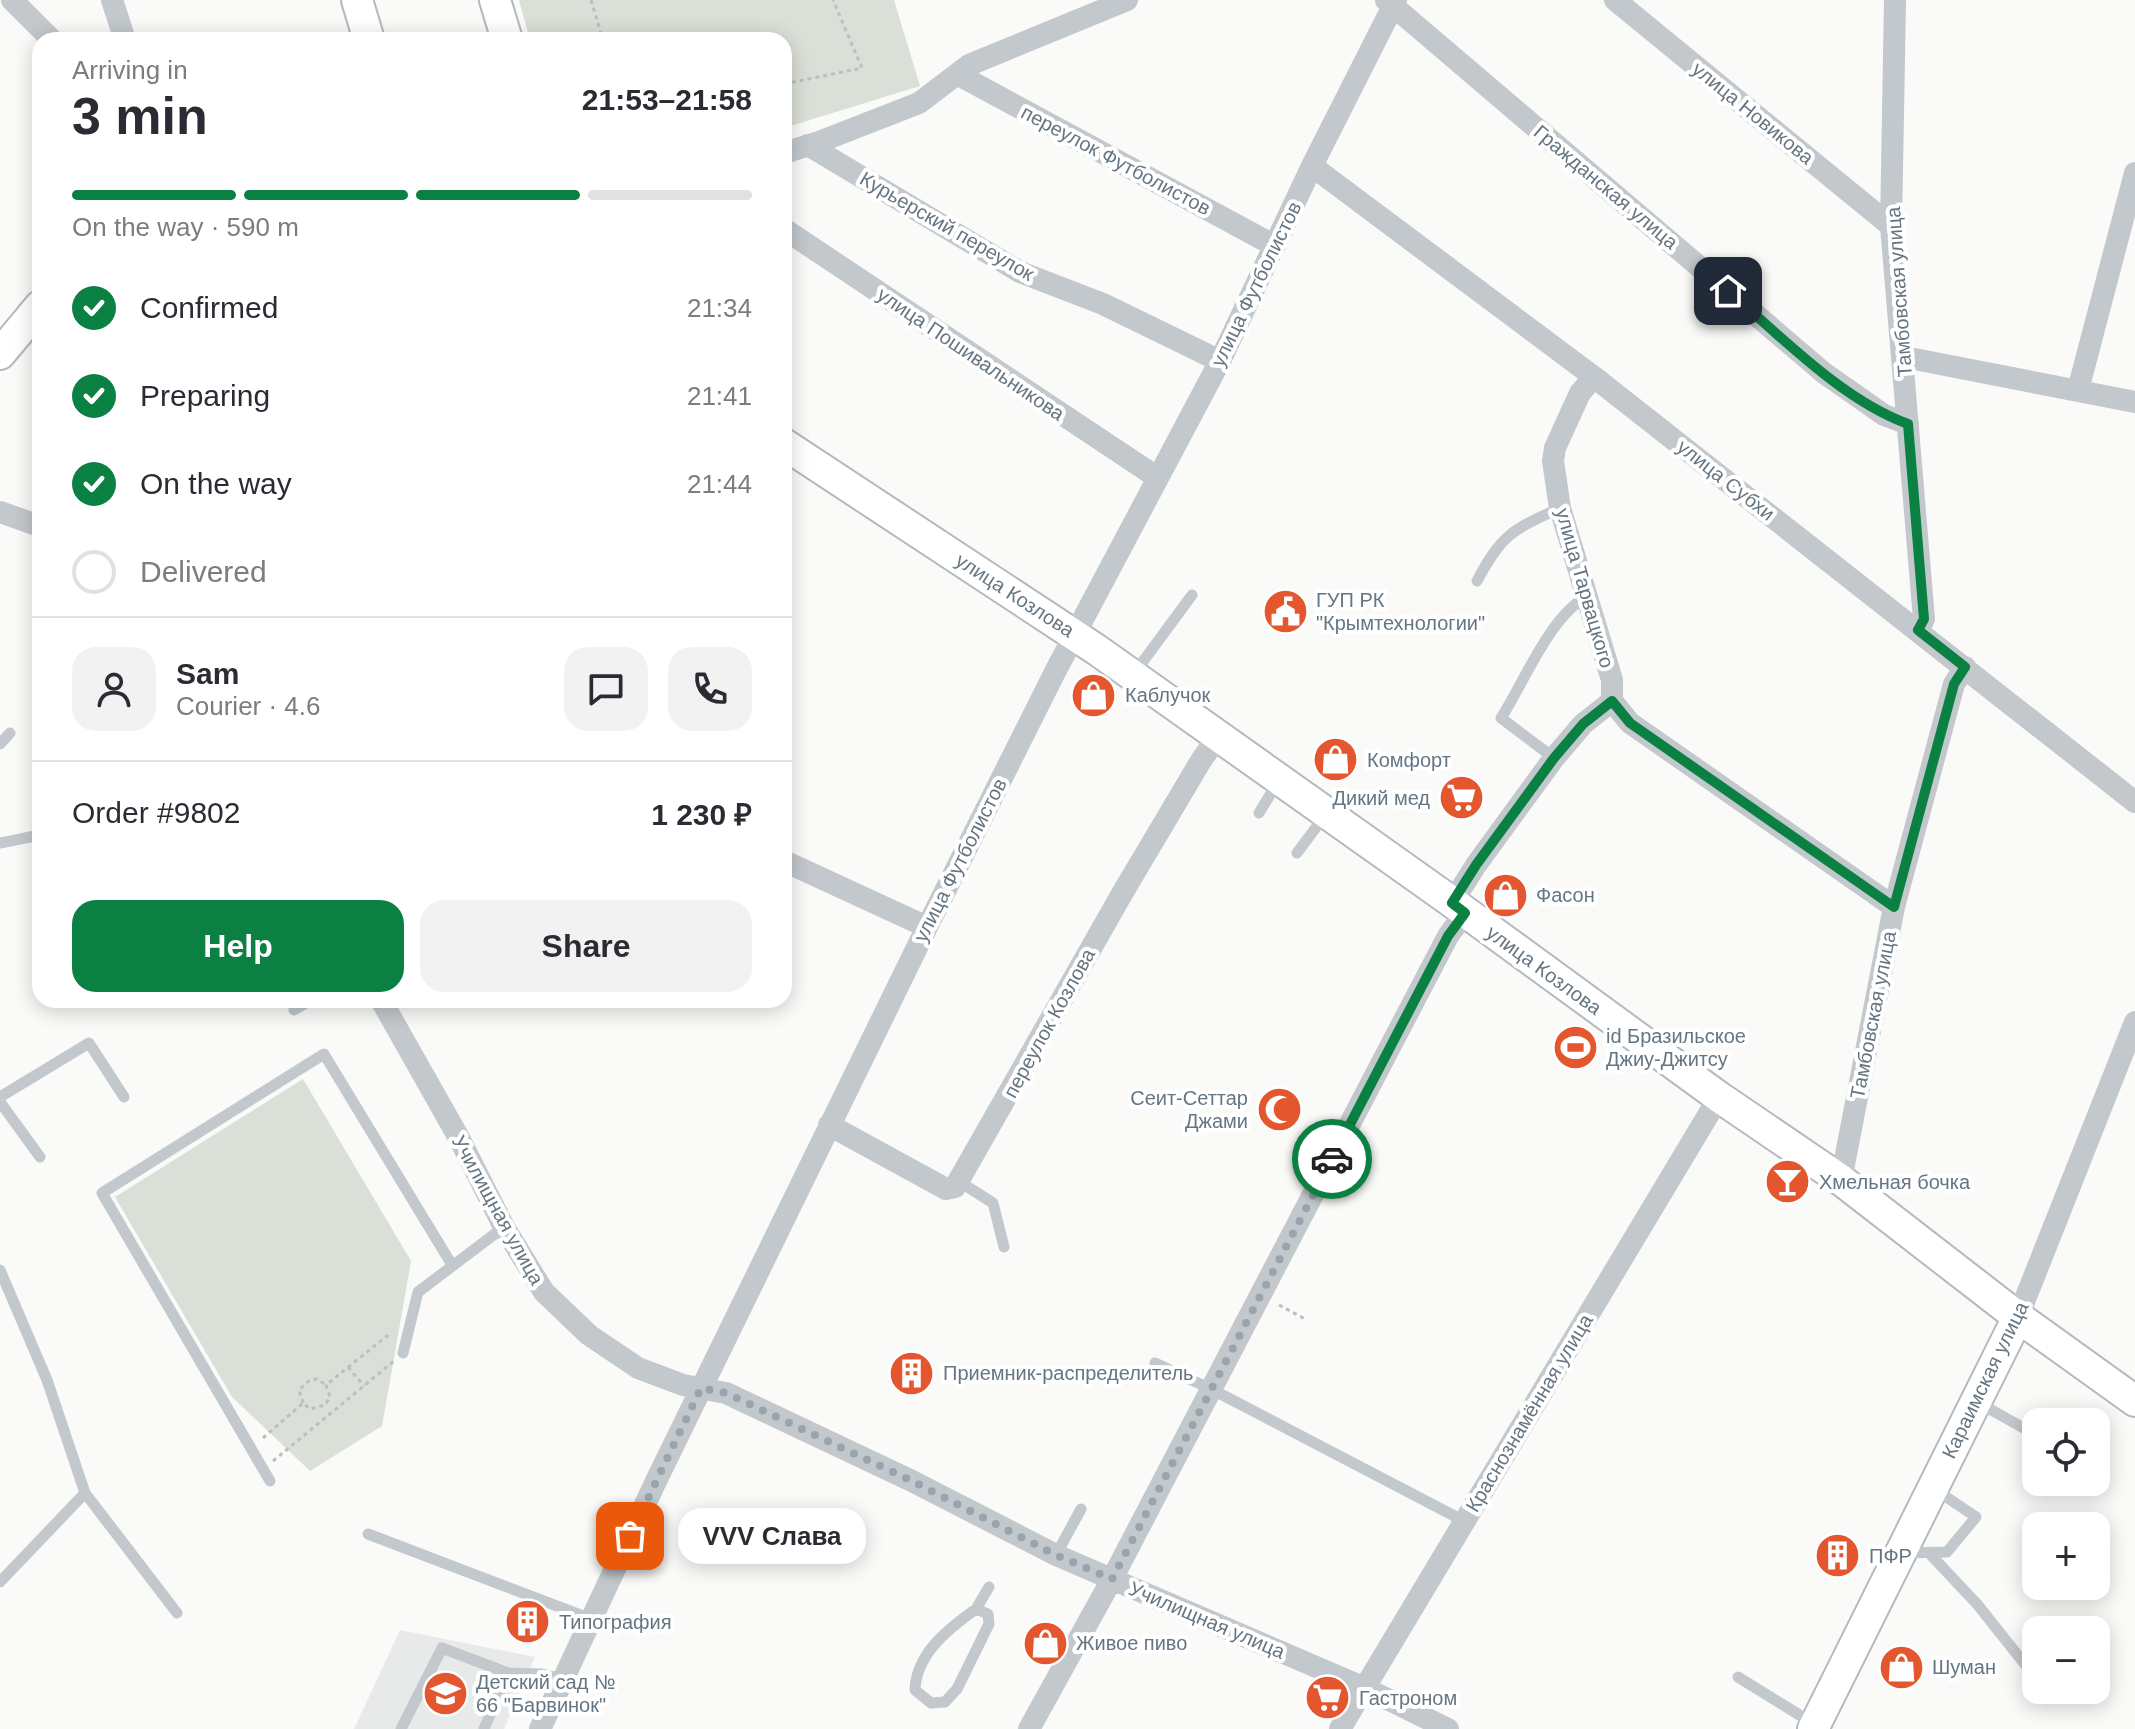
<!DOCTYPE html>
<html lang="en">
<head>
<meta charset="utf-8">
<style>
	body { margin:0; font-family:Helvetica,sans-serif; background:#f2f2f3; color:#2b2b33; height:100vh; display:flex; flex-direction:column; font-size:30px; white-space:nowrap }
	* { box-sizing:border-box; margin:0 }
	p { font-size:26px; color:#7c7c81 }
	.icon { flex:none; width:44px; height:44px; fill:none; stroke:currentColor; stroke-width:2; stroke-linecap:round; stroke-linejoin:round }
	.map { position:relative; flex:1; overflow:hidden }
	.panel { position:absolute; left:32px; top:32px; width:760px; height:976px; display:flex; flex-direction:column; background:#fff; border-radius:24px; box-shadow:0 4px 20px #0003 }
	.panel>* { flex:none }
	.buttons { position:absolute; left:2022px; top:1408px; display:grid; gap:16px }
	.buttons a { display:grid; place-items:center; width:88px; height:88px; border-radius:16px; background:#fff; box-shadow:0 4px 20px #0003; font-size:40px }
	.pin { position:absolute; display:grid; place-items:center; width:68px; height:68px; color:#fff; margin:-34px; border-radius:16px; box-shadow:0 4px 12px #0006 }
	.courier { position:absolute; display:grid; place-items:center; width:80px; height:80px; margin:-40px; border:6px solid #0b8043; border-radius:50%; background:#fff; color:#222; box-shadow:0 2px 10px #0007 }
	.bubble { position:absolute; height:56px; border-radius:24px; background:#fff; box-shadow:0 4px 20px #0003; font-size:26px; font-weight:700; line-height:56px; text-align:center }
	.summary em { font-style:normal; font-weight:700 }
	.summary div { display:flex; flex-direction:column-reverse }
	.summary { display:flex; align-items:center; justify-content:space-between; height:136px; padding:0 40px }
	h1 { font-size:52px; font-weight:700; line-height:60px }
	.bar { display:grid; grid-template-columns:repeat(4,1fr); gap:12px 8px; align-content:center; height:96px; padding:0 40px }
	.bar i { height:10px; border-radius:6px; background:#e1e1e2 }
	.bar .active { background:#0b8043 }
	.bar p { grid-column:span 4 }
	.line { display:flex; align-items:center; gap:20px; padding:0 40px; border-top:2px solid #e1e1e2 }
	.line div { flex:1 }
	.round { display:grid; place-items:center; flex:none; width:84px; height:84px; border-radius:24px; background:#f2f2f3 }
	ol { padding:0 40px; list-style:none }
	li { display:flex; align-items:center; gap:24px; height:88px }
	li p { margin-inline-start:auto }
	li .icon { padding:8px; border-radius:50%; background:#0b8043; color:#fff; stroke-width:4 }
	li:last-child { color:#7c7c81 }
	li i { width:44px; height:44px; border:4px solid #e1e1e2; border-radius:50% }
	.action { display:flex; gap:16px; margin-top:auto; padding:16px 40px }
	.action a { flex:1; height:92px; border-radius:24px; background:#0b8043; color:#fff; font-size:32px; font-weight:700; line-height:92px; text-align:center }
	.action a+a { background:#f2f2f3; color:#2b2b33 }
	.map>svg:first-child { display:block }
</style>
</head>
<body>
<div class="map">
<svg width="2135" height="1729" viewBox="0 0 2135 1729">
	<rect width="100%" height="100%" fill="#fafaf8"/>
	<!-- built -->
	<path fill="#e8e9e9" d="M400 1630 535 1657 504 1729H354Z"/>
	<!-- green -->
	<path fill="#dadfd7" d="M519 0H894L920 86 784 128V40H530Z
		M303 1079 411 1261 382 1426 310 1471 232 1397 115 1197Z"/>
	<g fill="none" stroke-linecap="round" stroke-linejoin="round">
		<defs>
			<path id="secondary" d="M357 0 369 40
				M495 0 507 40
				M0 354 40 306
				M784 444 1097 650 1445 897 1719 1097 1841 1180 2018 1317 2135 1401
				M1813 1729 2018 1317"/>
		</defs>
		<!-- secondary casing -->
		<use href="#secondary" stroke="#b3babf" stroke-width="34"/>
		<!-- path -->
		<path stroke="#bbbfc2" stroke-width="3" stroke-dasharray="4 4" stroke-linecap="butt" d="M591 0 603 40
			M784 84 862 68 833 0
			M1279 1305 1307 1320
			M348 1367 364 1386
			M303 1403 299 1390 310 1380 317 1379 326 1385
			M263 1438 303 1403 310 1409 325 1405 330 1397 326 1385 387 1336 391 1339
			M273 1461 394 1361"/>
		<!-- lane -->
		<path stroke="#c3c8cc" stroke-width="11" d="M1477 581C1502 534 1512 530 1560 508
			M1133 675 1192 595
			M0 744 10 733
			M1554 758 1501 718C1524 683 1550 615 1588 596
			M1259 813 1279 780
			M0 843 40 835
			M1297 853 1326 814
			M294 1010 311 1000
			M0 1097 89 1043 124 1097
			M0 1102 40 1157
			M960 1182 993 1203 1004 1247
			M0 1270 47 1380 85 1493 0 1582
			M403 1353 418 1292 504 1227
			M1155 1363 1211 1389 1464 1521
			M1979 1403 2036 1435
			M270 1481 102 1193 324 1054 452 1265
			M85 1493 177 1613
			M368 1534 591 1619
			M1903 1553 1947 1552 1976 1517 1936 1490
			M1929 1553 1977 1604 2036 1678
			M1056 1555 1081 1509
			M976 1609 988 1614 989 1624 957 1689 945 1702 931 1703 915 1690C916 1654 948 1629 976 1609Z
			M976 1609 989 1587
			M1738 1677 1814 1724
			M401 1729 442 1648 508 1673 542 1674 563 1679
			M484 1729 508 1673"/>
		<!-- street -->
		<path stroke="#c3c8cc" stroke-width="22" d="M12 0 52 40
			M112 0 125 40
			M1386 0 1824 373 1884 415 1908 424
			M1615 0 1891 226
			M1895 0 1891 226 1924 619 1918 630
			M957 74 1275 246
			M808 145 1020 272 1103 304 1220 361
			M784 153 819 142 919 103 969 65 1127 0
			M1312 166 1594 377 2135 802
			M784 229 1158 478
			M1904 357 2135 402
			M1594 377 1580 393 1555 448 1553 461 1560 508 1612 680V701L1630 723 1894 907
			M2078 390 2135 173
			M0 512 40 526
			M784 861 927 927
			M1452 903 1476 865 1554 758 1583 724 1612 701
			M381 1000 459 1138 504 1227 544 1292 589 1335 638 1368 683 1385 726 1393 912 1481 1056 1555 1365 1688 1448 1729
			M829 1125 946 1189 955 1187 1123 892 1202 759 1218 737
			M1841 1180 1894 907 1954 684 1965 667
			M2018 1317 2135 1022
			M540 1729 656 1481 927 927 1056 670 1220 361 1312 166 1396 0
			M1029 1729 1112 1579 1448 936 1465 913
			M1340 1729 1719 1097"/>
		<!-- secondary -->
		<use href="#secondary" stroke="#fff" stroke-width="30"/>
	</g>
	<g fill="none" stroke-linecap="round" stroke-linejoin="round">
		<!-- done -->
		<path stroke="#99a4ac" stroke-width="8" stroke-dasharray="0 14.4" d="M630 1536 701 1388 726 1393 912 1481 1056 1555 1112 1579 1332 1159"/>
		<!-- route -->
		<path stroke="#0b8043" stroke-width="10" d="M1332 1159 1448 936 1465 913 1452 903 1476 865 1554 758 1583 724 1612 701 1630 723 1894 907 1954 684 1965 667 1918 630 1924 619 1908 424C1842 400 1782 337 1728 291"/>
	</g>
	<!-- icons -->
	<defs>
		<symbol id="civic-disc" viewBox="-11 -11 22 22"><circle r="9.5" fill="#e4572e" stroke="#fff"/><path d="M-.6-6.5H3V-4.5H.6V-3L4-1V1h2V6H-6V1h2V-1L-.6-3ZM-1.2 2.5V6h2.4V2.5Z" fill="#fff"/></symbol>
		<symbol id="shop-disc" viewBox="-11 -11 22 22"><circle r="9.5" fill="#e4572e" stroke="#fff"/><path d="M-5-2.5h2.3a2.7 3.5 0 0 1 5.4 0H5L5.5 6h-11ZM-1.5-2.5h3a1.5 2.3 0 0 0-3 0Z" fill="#fff"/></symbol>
		<symbol id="supermarket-disc" viewBox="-11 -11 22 22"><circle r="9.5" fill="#e4572e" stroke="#fff"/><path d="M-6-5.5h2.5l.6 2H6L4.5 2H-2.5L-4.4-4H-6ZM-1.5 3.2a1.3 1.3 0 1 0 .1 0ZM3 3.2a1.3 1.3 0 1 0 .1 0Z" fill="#fff"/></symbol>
		<symbol id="stadium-disc" viewBox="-11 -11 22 22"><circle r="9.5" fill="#e4572e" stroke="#fff"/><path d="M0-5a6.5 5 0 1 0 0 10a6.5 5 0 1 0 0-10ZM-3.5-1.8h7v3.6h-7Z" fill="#fff"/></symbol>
		<symbol id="mosque-disc" viewBox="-11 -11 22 22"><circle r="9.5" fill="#e4572e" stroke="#fff"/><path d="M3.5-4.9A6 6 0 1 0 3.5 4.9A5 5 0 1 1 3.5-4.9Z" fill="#fff"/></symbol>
		<symbol id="bar-disc" viewBox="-11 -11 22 22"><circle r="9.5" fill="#e4572e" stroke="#fff"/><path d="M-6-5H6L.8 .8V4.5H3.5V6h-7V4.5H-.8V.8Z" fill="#fff"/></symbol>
		<symbol id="building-disc" viewBox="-11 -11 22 22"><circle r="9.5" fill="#e4572e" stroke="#fff"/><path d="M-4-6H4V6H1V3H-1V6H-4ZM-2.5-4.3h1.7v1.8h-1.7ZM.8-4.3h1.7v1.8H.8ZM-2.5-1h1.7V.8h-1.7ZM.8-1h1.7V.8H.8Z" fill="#fff"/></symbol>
		<symbol id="school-disc" viewBox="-11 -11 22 22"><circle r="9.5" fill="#e4572e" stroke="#fff"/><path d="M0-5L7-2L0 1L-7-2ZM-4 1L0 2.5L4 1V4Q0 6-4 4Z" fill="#fff"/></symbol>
	</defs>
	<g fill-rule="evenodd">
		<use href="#civic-disc" x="1260" y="586" width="51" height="51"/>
		<use href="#shop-disc" x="1068" y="670" width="51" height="51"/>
		<use href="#shop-disc" x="1310" y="734" width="51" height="51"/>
		<use href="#supermarket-disc" x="1436" y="772" width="51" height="51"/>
		<use href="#shop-disc" x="1480" y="870" width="51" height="51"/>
		<use href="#stadium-disc" x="1550" y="1022" width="51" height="51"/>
		<use href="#mosque-disc" x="1254" y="1084" width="51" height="51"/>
		<use href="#bar-disc" x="1762" y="1156" width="51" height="51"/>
		<use href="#building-disc" x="886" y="1348" width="51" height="51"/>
		<use href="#building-disc" x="1812" y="1530" width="51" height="51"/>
		<use href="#building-disc" x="502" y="1596" width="51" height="51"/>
		<use href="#shop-disc" x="1020" y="1618" width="51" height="51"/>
		<use href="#shop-disc" x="1876" y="1642" width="51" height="51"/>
		<use href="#school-disc" x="420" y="1668" width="51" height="51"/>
		<use href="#supermarket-disc" x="1302" y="1672" width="51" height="51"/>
	</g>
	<g text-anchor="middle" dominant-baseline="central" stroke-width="8" stroke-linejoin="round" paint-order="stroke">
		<!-- street labels -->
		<g font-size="20" fill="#657683" stroke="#fff">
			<text transform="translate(1753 113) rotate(39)">улица Новикова</text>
			<text transform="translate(1116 160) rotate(28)">переулок Футболистов</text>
			<text transform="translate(1606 187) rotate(40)">Гражданская улица</text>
			<text transform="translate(947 226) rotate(30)">Курьерский переулок</text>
			<text transform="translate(1256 284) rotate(-64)">улица Футболистов</text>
			<text transform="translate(1899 292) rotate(-94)">Тамбовская улица</text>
			<text transform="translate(971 354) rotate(34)">улица Пошивальникова</text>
			<text transform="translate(1726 480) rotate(38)">улица Субхи</text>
			<text transform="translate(1585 588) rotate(74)">улица Тарвацкого</text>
			<text transform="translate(1015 595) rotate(33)">улица Козлова</text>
			<text transform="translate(960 860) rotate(-63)">улица Футболистов</text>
			<text transform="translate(1544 970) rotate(36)">улица Козлова</text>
			<text transform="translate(1873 1015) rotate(-79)">Тамбовская улица</text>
			<text transform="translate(1049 1023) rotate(-61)">переулок Козлова</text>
			<text transform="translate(498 1210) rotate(61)">Училищная улица</text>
			<text transform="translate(1985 1380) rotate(-64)">Караимская улица</text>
			<text transform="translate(1529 1413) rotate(-59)">Краснознамённая улица</text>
			<text transform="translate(1207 1620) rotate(23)">Училищная улица</text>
		</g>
		<!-- poi labels -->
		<g font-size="20" fill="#657683" stroke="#fff" text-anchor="start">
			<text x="1316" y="600">ГУП РК<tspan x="1316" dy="23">"Крымтехнологии"</tspan></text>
			<text x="1125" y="695">Каблучок</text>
			<text x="1367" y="760">Комфорт</text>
			<text x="1430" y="798" text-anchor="end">Дикий мед</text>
			<text x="1536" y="895">Фасон</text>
			<text x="1606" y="1036">id Бразильское<tspan x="1606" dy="23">Джиу-Джитсу</tspan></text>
			<text x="1248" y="1098" text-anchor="end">Сеит-Сеттар<tspan x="1248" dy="23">Джами</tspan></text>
			<text x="1819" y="1182">Хмельная бочка</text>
			<text x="943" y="1373">Приемник-распределитель</text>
			<text x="1869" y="1556">ПФР</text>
			<text x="559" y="1622">Типография</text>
			<text x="1076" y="1643">Живое пиво</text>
			<text x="1932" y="1667">Шуман</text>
			<text x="476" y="1682">Детский сад №<tspan x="476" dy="23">66 "Барвинок"</tspan></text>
			<text x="1359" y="1698">Гастроном</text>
		</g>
	</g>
</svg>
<div class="buttons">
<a><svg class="icon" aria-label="locate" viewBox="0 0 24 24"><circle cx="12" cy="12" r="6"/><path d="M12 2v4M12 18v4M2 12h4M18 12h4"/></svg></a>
<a>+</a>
<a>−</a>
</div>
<div class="pin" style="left:630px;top:1536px;background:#ea580c"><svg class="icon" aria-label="bag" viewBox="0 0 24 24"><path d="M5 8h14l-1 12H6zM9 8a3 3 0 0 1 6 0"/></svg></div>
<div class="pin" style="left:1728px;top:291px;background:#1f2937"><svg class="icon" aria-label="home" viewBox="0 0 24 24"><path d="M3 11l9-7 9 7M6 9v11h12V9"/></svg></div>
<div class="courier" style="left:1332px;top:1159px"><svg class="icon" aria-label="car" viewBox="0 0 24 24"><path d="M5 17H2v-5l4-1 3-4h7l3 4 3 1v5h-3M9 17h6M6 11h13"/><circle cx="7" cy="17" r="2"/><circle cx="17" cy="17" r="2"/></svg></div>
<div class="bubble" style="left:678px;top:1508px;width:188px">VVV Слава</div>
<section class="panel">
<div class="summary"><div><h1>3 min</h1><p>Arriving in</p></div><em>21:53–21:58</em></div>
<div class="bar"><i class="active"></i><i class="active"></i><i class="active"></i><i></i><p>On the way · 590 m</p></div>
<ol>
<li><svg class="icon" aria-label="check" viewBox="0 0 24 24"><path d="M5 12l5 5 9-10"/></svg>Confirmed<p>21:34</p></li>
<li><svg class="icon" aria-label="check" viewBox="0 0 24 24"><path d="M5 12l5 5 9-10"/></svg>Preparing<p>21:41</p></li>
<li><svg class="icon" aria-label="check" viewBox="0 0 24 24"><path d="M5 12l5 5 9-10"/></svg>On the way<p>21:44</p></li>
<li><i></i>Delivered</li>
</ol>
<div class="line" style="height:144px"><a class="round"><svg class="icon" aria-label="person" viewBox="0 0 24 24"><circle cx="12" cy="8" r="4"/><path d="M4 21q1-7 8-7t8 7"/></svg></a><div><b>Sam</b><p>Courier · 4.6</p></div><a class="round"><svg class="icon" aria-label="chat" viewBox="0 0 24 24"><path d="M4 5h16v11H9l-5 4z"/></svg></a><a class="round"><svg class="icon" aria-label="phone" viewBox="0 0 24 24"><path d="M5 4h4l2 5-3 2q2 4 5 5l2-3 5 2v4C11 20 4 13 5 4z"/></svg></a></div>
<div class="line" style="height:104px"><div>Order #9802</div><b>1 230 ₽</b></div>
<div class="action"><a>Help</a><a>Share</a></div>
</section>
</div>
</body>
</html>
